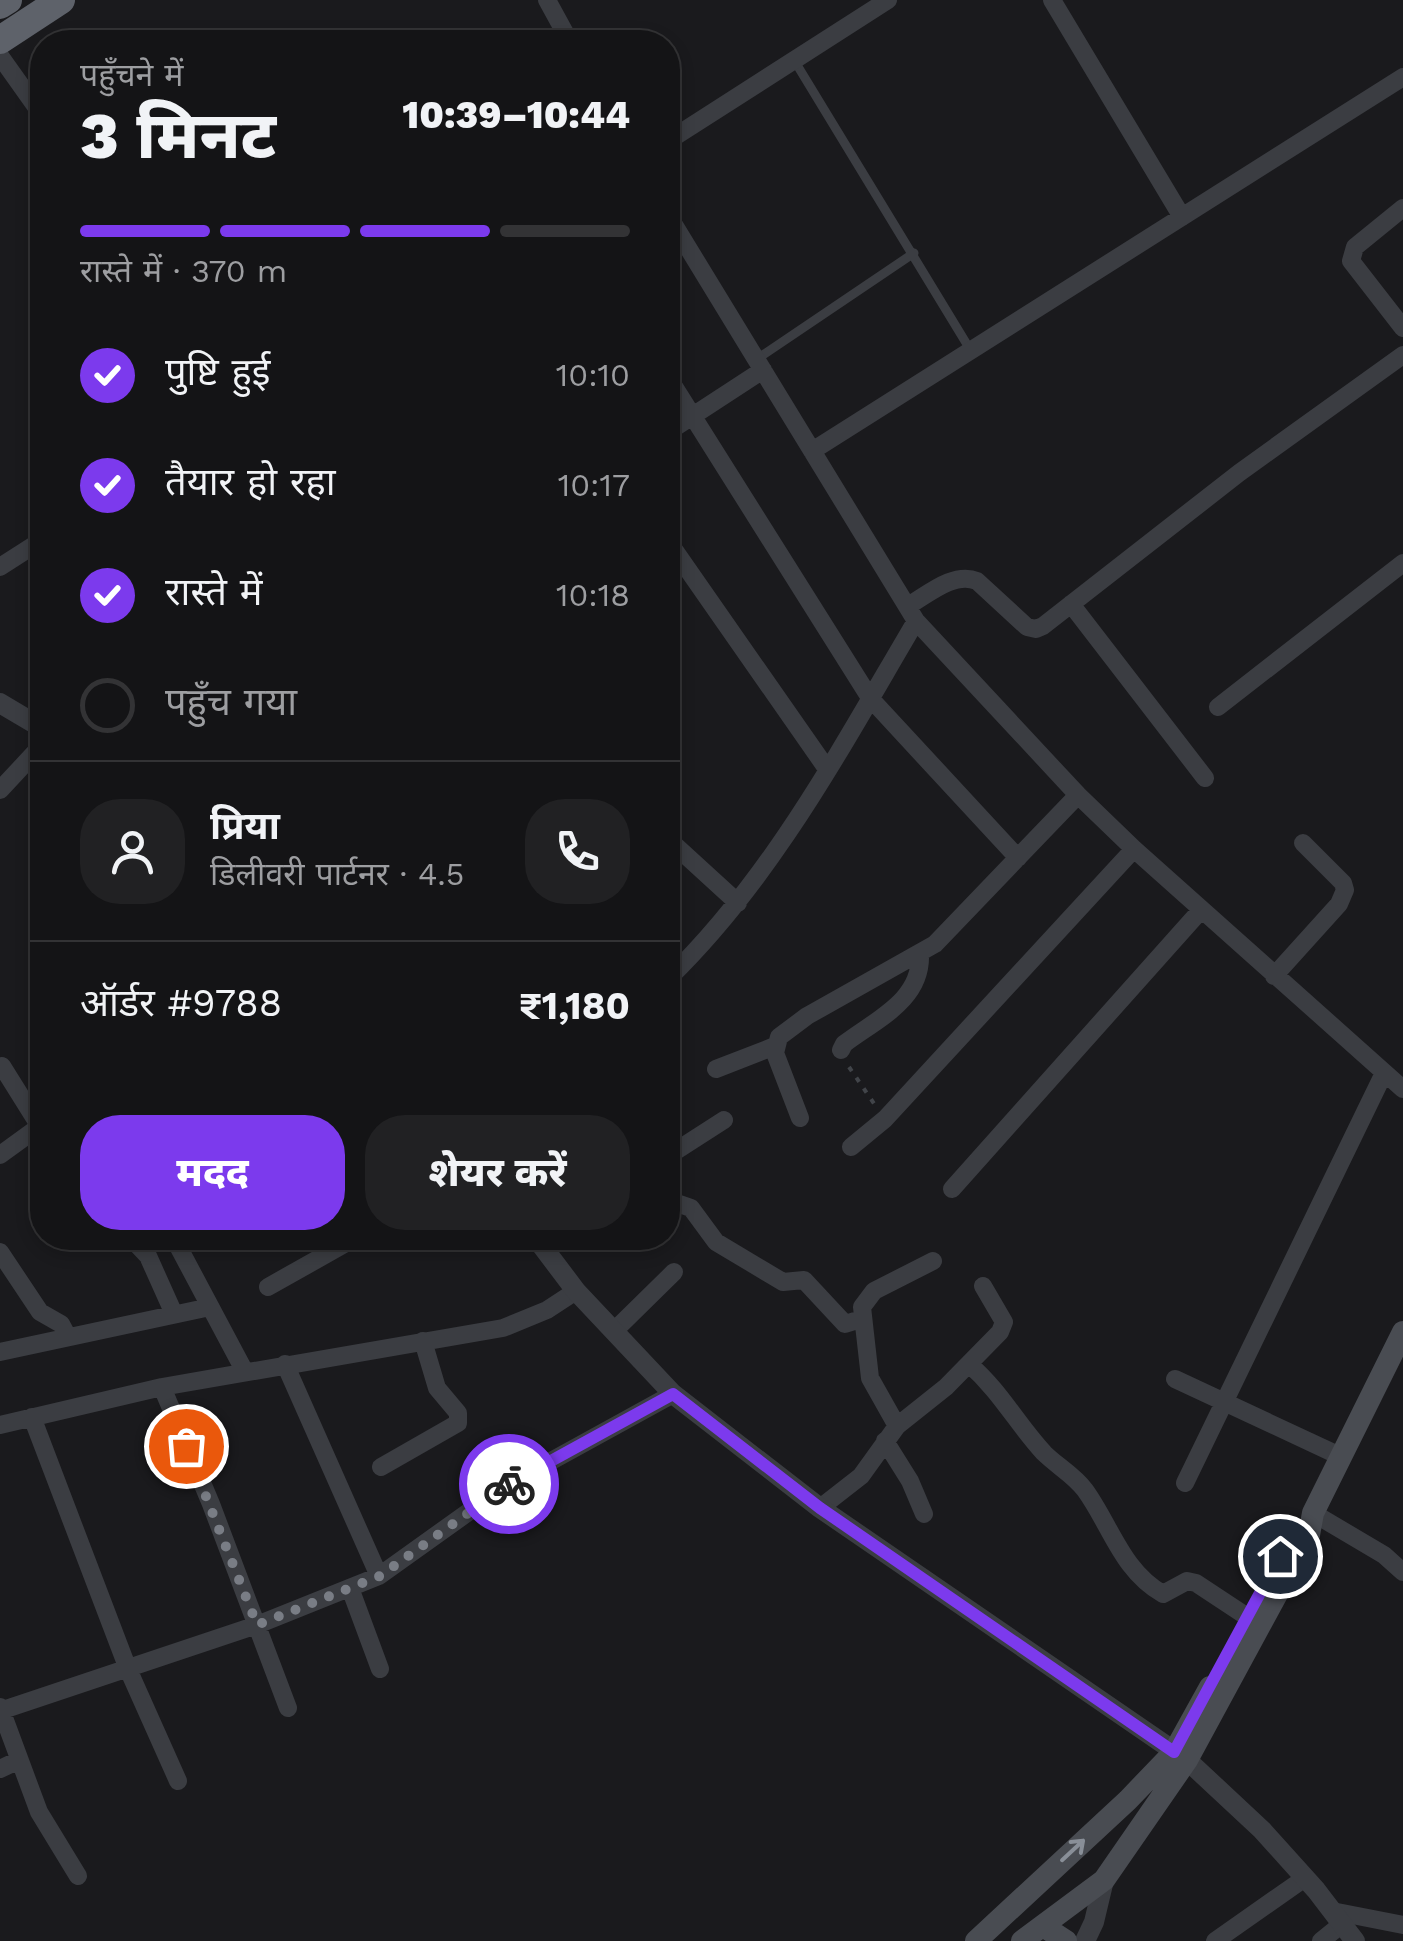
<!DOCTYPE html>
<html lang="hi">
<head>
<meta charset="utf-8">
<style>
	body { margin:0; font-family:"Work Sans","Noto Sans Devanagari",sans-serif; background:#212123; color:#f1f3f6; height:100vh; display:flex; flex-direction:column; font-size:38px; white-space:nowrap }
	* { box-sizing:border-box; margin:0 }
	p { font-size:32px; color:#9d9ea1 }
	.icon { flex:none; width:55px; height:55px; fill:none; stroke:currentColor; stroke-width:2; stroke-linecap:round; stroke-linejoin:round }
	.map { position:relative; flex:1; overflow:hidden }
	.panel { position:absolute; left:30px; top:30px; width:650px; height:1220px; display:flex; flex-direction:column; background:#141416; border-radius:40px; box-shadow:0 5px 15px #0003,0 0 0 2px #333335 }
	.panel>* { flex:none }
	.pin { position:absolute; display:grid; place-items:center; width:85px; height:85px; color:#fff; margin:-42px; border:5px solid #fff; border-radius:50%; box-shadow:0 2px 10px #0007 }
	.courier { position:absolute; display:grid; place-items:center; width:100px; height:100px; margin:-50px; border:8px solid #7c3aed; border-radius:50%; background:#fff; color:#222; box-shadow:0 2px 12px #0007 }
	.headline em { font-style:normal; font-weight:800 }
	.headline div { display:flex; flex-direction:column-reverse }
	.headline { display:flex; align-items:center; justify-content:space-between; height:170px; padding:0 50px }
	h1 { font-size:65px; font-weight:800; line-height:75px }
	.bar { display:grid; grid-template-columns:repeat(4,1fr); gap:15px 10px; align-content:center; height:120px; padding:0 50px }
	.bar i { height:12px; border-radius:8px; background:#333335 }
	.bar .current { background:#7c3aed }
	.bar p { grid-column:span 4 }
	.line { display:flex; align-items:center; gap:25px; padding:0 50px; border-top:2px solid #333335 }
	.line div { flex:1 }
	.round { display:grid; place-items:center; flex:none; width:105px; height:105px; border-radius:40px; background:#212123 }
	ol { padding:0 50px; list-style:none }
	li { display:flex; align-items:center; gap:30px; height:110px }
	li p { margin-inline-start:auto }
	li .icon { padding:10px; border-radius:50%; background:#7c3aed; color:#fff; stroke-width:4 }
	li:last-child { color:#9d9ea1 }
	li i { width:55px; height:55px; border:5px solid #333335; border-radius:50% }
	.action { display:flex; gap:20px; margin-top:auto; padding:20px 50px }
	.action a { flex:1; height:115px; border-radius:40px; background:#7c3aed; color:#fff; font-size:40px; font-weight:800; line-height:115px; text-align:center }
	.action a+a { background:#212123; color:#f1f3f6 }
	.map>svg:first-child { display:block }
</style>
</head>
<body>
<div class="map">
<svg width="1403" height="1941" viewBox="0 0 1403 1941">
	<rect width="100%" height="100%" fill="#1a1a1d"/>
	<g fill="none" stroke-linecap="round" stroke-linejoin="round">
		<!-- path -->
		<path stroke="#414449" stroke-width="4" stroke-dasharray="5 8" stroke-linecap="butt" d="M849 1067 875 1105"/>
		<!-- service -->
		<path stroke="#3b3d42" stroke-width="9" d="M794 60 971 351
			M757 359 914 253"/>
		<!-- minor -->
		<path stroke="#3b3d42" stroke-width="18" d="M547 0 570 42
			M1052 0 1182 217
			M0 56 42 115
			M668 141 888 0
			M1403 208 1355 247 1351 261 1403 328
			M668 215 916 621 1078 795 1134 849 1403 1089
			M668 377 870 698 1018 858
			M668 432 763 370
			M812 451 1403 77
			M668 541 827 769
			M0 567 42 540
			M1071 604 1205 778
			M908 606C927 595 954 571 977 581L1027 627 1036 629 1043 626 1239 473 1403 355
			M1218 707 1403 563
			M0 790 42 745
			M668 839 738 903
			M1274 976 1339 904 1345 890 1343 883 1303 843
			M668 979C773 877 842 746 916 621
			M841 1050 844 1044C877 1019 922 1000 920 954
			M2 1066 42 1130
			M716 1069 775 1046
			M800 1118 775 1053 779 1037 807 1016 935 944 1078 795
			M851 1147 885 1119 1134 849
			M0 1155 40 1126
			M668 1156 724 1120
			M952 1189 1201 910
			M668 1200 691 1208 716 1242 783 1282 804 1280 845 1324 861 1319
			M131 1238 148 1256 174 1314
			M177 1238 178 1246 245 1372
			M0 1252 40 1312 61 1324 68 1337
			M268 1287 355 1238
			M614 1331 674 1272
			M0 1352 210 1307
			M285 1364 379 1576
			M969 1364C1001 1392 1017 1424 1044 1453 1057 1466 1074 1475 1085 1490 1111 1526 1122 1571 1163 1594L1187 1581 1196 1583 1249 1618
			M1175 1379 1342 1457
			M162 1387 211 1504 288 1708
			M32 1417 128 1669 178 1781
			M0 1425 162 1387 503 1328 547 1310 576 1291
			M897 1426 870 1378 862 1307 874 1291 933 1261
			M885 1441 910 1481 924 1514
			M381 1467 458 1423V1413L437 1388 423 1341
			M1185 1483 1384 1073
			M820 1508 861 1476 897 1426 946 1387 1000 1332 1004 1322 983 1286
			M1313 1513 1384 1555 1403 1572
			M350 1588 380 1669
			M0 1707 39 1812 78 1876
			M0 1711 257 1625 379 1576 502 1488 673 1394
			M0 1769 19 1760
			M1332 1911 1403 1925
			M1215 1941 1305 1878
			M1321 1941 1342 1924"/>
		<!-- tertiary -->
		<path stroke="#3b3d42" stroke-width="20" d="M0 703 42 728
			M536 1238 576 1291 673 1394 820 1508 1187 1760 1262 1830 1316 1890 1355 1941
			M1085 1941 1094 1922 1104 1880"/>
		<!-- secondary -->
		<path stroke="#494c52" stroke-width="22" d="M1043 1926 1066 1941
			M976 1941 1128 1800 1174 1752 1210 1687
			M1022 1941 1104 1880 1187 1760 1309 1535 1313 1513 1403 1332"/>
		<!-- trunk -->
		<path stroke="#5e626a" stroke-width="28" d="M0 5 8 0
			M0 40 61 0"/>
	</g>
	<!-- one-way arrows -->
	<defs><path id="oneway-shaft" d="M-6 0H5M1.5-3L5.5 0L1.5 3" fill="none" stroke-width="1.6" stroke-linecap="round" stroke-linejoin="round" transform="scale(2.5)"/></defs>
	<use stroke="#898f98" href="#oneway-shaft" transform="translate(1073 1850) rotate(-43)"/>
	<g fill="none" stroke-linecap="round" stroke-linejoin="round">
		<!-- done -->
		<path stroke="#797d85" stroke-width="10" stroke-dasharray="0 18" d="M186 1446 257 1625 380 1576 509 1484"/>
		<!-- route -->
		<path stroke="#7c3aed" stroke-width="12" d="M509 1484 673 1394 820 1508 1174 1752 1280 1556"/>
	</g>
</svg>
<div class="pin" style="left:186px;top:1446px;background:#ea580c"><svg class="icon" aria-label="bag" viewBox="0 0 24 24"><path d="M5 8h14l-1 12H6zM9 8a3 3 0 0 1 6 0"/></svg></div>
<div class="pin" style="left:1280px;top:1556px;background:#1f2937"><svg class="icon" aria-label="home" viewBox="0 0 24 24"><path d="M3 11l9-7 9 7M6 9v11h12V9"/></svg></div>
<div class="courier" style="left:509px;top:1484px"><svg class="icon" aria-label="bike" viewBox="0 0 24 24"><circle cx="6" cy="16" r="4"/><circle cx="18" cy="16" r="4"/><path d="M6 16l4-8h5l3 8M10 8l3 8H6M13 5h3"/></svg></div>
<section class="panel">
<div class="headline"><div><h1>3 मिनट</h1><p>पहुँचने में</p></div><em>10:39–10:44</em></div>
<div class="bar"><i class="current"></i><i class="current"></i><i class="current"></i><i></i><p>रास्ते में · 370 m</p></div>
<ol>
<li><svg class="icon" aria-label="check" viewBox="0 0 24 24"><path d="M5 12l5 5 9-10"/></svg>पुष्टि हुई<p>10:10</p></li>
<li><svg class="icon" aria-label="check" viewBox="0 0 24 24"><path d="M5 12l5 5 9-10"/></svg>तैयार हो रहा<p>10:17</p></li>
<li><svg class="icon" aria-label="check" viewBox="0 0 24 24"><path d="M5 12l5 5 9-10"/></svg>रास्ते में<p>10:18</p></li>
<li><i></i>पहुँच गया</li>
</ol>
<div class="line" style="height:180px"><a class="round"><svg class="icon" aria-label="person" viewBox="0 0 24 24"><circle cx="12" cy="8" r="4"/><path d="M4 21q1-7 8-7t8 7"/></svg></a><div><b>प्रिया</b><p>डिलीवरी पार्टनर · 4.5</p></div><a class="round"><svg class="icon" aria-label="phone" viewBox="0 0 24 24"><path d="M5 4h4l2 5-3 2q2 4 5 5l2-3 5 2v4C11 20 4 13 5 4z"/></svg></a></div>
<div class="line" style="height:130px"><div>ऑर्डर #9788</div><b>₹1,180</b></div>
<div class="action"><a>मदद</a><a>शेयर करें</a></div>
</section>
</div>
</body>
</html>
